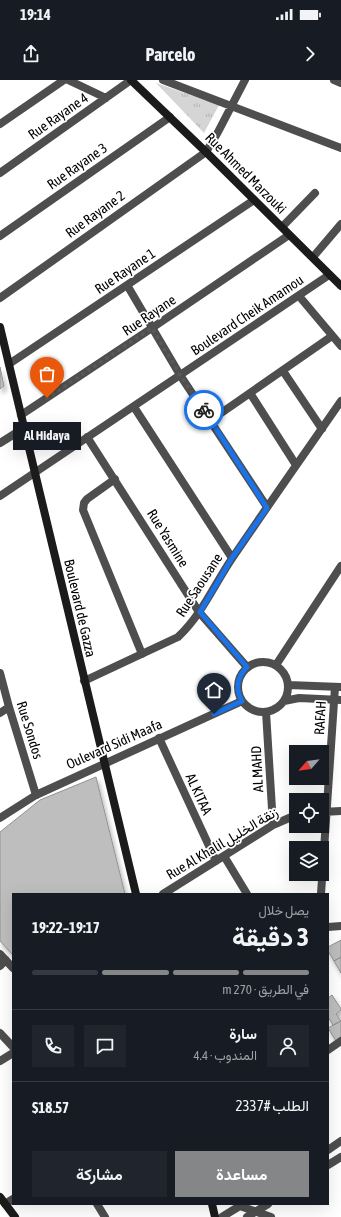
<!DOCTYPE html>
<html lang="ar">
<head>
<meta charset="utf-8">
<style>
	body { margin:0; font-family:"Asap Condensed",Vazirmatn,sans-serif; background:#20242c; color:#f1f3f6; direction:rtl; height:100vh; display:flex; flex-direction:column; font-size:15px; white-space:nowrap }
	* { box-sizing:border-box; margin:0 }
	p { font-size:13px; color:#9ea1a6 }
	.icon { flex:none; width:22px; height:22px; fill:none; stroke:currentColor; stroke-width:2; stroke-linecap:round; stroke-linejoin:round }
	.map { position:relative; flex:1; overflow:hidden; direction:ltr }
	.details { position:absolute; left:12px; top:813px; width:317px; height:312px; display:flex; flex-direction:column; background:#171b24; border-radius:0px; box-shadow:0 4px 16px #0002; direction:rtl }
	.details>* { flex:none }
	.needle { width:26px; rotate:242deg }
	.buttons { position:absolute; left:289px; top:665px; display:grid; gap:8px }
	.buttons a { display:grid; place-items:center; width:40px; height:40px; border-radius:0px; background:#171b24; box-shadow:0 4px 16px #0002; font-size:20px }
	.pin { position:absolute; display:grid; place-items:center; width:34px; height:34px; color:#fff; margin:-41px -17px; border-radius:50% 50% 50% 0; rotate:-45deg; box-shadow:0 0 4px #0007 }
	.pin .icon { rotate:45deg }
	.courier { position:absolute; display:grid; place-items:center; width:40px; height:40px; margin:-20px; border:3px solid #1a73e8; border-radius:50%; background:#fff; color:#222; box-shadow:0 1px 5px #0007 }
	.bubble { position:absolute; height:28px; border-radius:0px; background:#171b24; box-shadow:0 4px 16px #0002; font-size:13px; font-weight:700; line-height:28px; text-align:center; direction:rtl }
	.overview em { font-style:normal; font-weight:700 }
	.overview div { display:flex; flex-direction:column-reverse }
	.overview { display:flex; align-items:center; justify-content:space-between; height:68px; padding:0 20px }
	h1 { font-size:26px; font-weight:700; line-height:30px }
	.bar { display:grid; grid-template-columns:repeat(4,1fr); gap:6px 4px; align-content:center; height:48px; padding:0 20px }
	.bar i { height:5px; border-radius:3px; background:#363941 }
	.bar .current { background:#858687 }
	.bar p { grid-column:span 4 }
	.line { display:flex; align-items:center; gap:10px; padding:0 20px; border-top:1px solid #363941 }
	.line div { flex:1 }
	.round { display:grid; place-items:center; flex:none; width:42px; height:42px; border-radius:0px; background:#20242c }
	.action { display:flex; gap:8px; margin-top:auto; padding:8px 20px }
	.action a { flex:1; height:46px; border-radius:0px; background:#858687; color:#fff; font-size:16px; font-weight:700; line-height:46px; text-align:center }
	.action a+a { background:#20242c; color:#f1f3f6 }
	.status { display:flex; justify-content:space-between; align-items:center; height:28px; padding:0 20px; background:#171b24; direction:ltr }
	.status svg { height:11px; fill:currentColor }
	header { display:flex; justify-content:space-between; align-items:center; height:52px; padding:0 20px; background:#171b24; font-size:18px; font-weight:700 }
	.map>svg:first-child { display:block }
</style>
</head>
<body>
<div class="status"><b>19:14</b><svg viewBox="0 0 49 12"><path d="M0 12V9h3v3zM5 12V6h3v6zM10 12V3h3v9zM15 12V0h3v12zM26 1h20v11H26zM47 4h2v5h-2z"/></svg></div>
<header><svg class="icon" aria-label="forward" viewBox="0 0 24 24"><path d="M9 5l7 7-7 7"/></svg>Parcelo<svg class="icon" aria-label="share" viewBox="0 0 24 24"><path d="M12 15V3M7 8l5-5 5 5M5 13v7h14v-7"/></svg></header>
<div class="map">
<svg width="341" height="1137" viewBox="0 0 341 1137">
	<defs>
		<pattern id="grass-tufts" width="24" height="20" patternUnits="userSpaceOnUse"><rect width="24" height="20" fill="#d5d5d5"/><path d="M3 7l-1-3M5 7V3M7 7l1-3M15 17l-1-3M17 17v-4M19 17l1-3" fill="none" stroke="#b5b5b5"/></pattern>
		<filter id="shadow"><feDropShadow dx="2.5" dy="4.5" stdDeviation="2" flood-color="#0004"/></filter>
	</defs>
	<rect width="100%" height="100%" fill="#fff"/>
	<!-- grass -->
	<path fill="url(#grass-tufts)" d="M156 3 219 25 204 53Z"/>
	<!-- building -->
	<path fill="#bebebe" stroke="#929292" filter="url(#shadow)" d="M0 287 4 306 0 309Z
		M96 697 125 814H13V875L0 861V752L40 720Z
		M341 860V877L334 881 328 871V867Z
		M341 877V893L334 881Z
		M332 915 341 929V930L336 934 341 941 333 945 328 937V918Z
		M341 941V958L336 961 328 948Z"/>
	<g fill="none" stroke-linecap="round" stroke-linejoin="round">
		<!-- minor -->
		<path stroke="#4e4e4e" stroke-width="8" d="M68 0 106 18
			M163 0 341 68
			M334 0 341 3
			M0 44 64 0
			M0 93 131 0
			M282 147 315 113
			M0 156 170 37
			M313 177 341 144
			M127 205 180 295 267 427
			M299 216 341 266
			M0 218 206 72 218 52 245 0
			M9 284 254 120
			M283 291 322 349
			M250 313 296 385
			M134 327 232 478
			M21 335 152 248 289 155
			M211 340 332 256
			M87 357 199 532 247 587
			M0 363 24 348
			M115 399 87 419 84 423 83 430 142 574
			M0 416 329 195
			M0 593 9 627 36 715
			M84 601 178 557C202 535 215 503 233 477 269 424 305 373 341 321
			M266 632 273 745
			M0 633 9 627
			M159 658 216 781
			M322 732 341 731
			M224 776 247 814
			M163 814 273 745 296 735
			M321 814 335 607
			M328 847 341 846
			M0 874 13 888
			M0 886 6 880
			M0 953 13 967
			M328 970 341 961
			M0 981 13 973
			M5 1124 13 1119
			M97 1124 105 1137
			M240 1126 271 1137"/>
		<!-- tertiary -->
		<path stroke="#4e4e4e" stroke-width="8" d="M238 607a25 25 0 1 1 50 0a25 25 0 1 1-50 0Z
			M276 585 341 486
			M288 605 341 607
			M284 621 299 618 341 620
			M0 738 36 715 242 621
			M328 1070 341 1061
			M328 1085 341 1077
			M222 1137 243 1124
			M247 1137 268 1124"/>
		<!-- secondary -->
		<path stroke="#1b1b1b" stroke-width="8" d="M131 0 206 72 341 206
			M0 247 136 814
			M0 1117 15 1137
			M212 1124 215 1137"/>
	</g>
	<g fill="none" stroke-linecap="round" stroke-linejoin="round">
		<!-- done -->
		<path stroke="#595959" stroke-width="4" stroke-dasharray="0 7.2" d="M47 318 152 248 180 295 204 330"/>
		<!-- route -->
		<path stroke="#1a73e8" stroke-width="5" d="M204 330 267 428 232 478 200 532 247 587C237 597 235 609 242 621L214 634"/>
	</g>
	<g text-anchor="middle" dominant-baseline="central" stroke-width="3.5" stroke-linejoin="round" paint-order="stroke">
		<!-- street labels -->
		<g font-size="14" fill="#000" stroke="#fff">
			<text transform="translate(58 36) rotate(-35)">Rue Rayane 4</text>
			<text transform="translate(77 86) rotate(-35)">Rue Rayane 3</text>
			<text transform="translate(246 93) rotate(45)">Rue Ahmed Marzouki</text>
			<text transform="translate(95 134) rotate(-36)">Rue Rayane 2</text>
			<text transform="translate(125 191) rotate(-34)">Rue Rayane 1</text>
			<text transform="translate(149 235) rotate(-34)">Rue Rayane</text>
			<text transform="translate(247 235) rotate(-34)">Boulevard Cheik Amamou</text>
			<text transform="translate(168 458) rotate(58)">Rue Yasmine</text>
			<text transform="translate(199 505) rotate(-57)">Rue Saousane</text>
			<text transform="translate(80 528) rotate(77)">Boulevard de Gazza</text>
			<text transform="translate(320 638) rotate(-87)">RAFAH</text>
			<text transform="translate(30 650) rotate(73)">Rue Sondos</text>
			<text transform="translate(114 664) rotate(-24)">Oulevard Sidi Maafa</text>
			<text transform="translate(257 689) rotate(-93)">AL MAHD</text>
			<text transform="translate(199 714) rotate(65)">AL KITAA</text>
			<text transform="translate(222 763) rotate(-31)">Rue Al Khalil زنقة الخليل</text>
		</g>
	</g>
</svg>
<div class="buttons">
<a><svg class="needle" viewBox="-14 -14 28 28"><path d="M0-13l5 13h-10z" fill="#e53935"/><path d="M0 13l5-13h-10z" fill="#9ea1a6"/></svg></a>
<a><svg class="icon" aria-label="locate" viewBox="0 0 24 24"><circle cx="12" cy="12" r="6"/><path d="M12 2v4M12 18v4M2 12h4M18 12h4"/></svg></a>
<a><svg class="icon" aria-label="layers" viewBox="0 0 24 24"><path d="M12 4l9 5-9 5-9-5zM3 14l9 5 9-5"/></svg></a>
</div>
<div class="pin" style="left:47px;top:318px;background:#ea580c"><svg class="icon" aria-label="bag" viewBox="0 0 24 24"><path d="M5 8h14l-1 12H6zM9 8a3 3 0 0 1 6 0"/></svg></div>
<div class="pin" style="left:214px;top:634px;background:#1f2937"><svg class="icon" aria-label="home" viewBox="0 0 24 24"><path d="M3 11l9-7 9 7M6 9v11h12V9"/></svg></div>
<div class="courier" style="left:204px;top:330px"><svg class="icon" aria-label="bike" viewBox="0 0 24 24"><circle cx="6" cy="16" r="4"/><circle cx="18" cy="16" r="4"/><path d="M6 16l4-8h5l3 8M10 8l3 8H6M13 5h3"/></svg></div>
<div class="bubble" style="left:13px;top:342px;width:68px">Al Hidaya</div>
<section class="details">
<div class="overview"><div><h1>3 دقيقة</h1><p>يصل خلال</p></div><em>19:17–19:22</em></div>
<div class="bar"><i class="current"></i><i class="current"></i><i class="current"></i><i></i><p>في الطريق · 270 m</p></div>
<div class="line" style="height:72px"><a class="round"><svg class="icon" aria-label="person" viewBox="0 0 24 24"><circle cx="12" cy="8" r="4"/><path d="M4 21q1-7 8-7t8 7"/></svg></a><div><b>سارة</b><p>المندوب · 4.4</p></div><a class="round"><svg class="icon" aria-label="chat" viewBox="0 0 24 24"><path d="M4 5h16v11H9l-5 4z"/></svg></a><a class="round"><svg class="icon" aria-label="phone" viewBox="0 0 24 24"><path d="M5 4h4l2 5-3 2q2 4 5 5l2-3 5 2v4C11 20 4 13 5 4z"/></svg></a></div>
<div class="line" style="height:52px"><div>الطلب #2337</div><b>$18.57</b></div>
<div class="action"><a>مساعدة</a><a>مشاركة</a></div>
</section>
</div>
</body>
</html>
